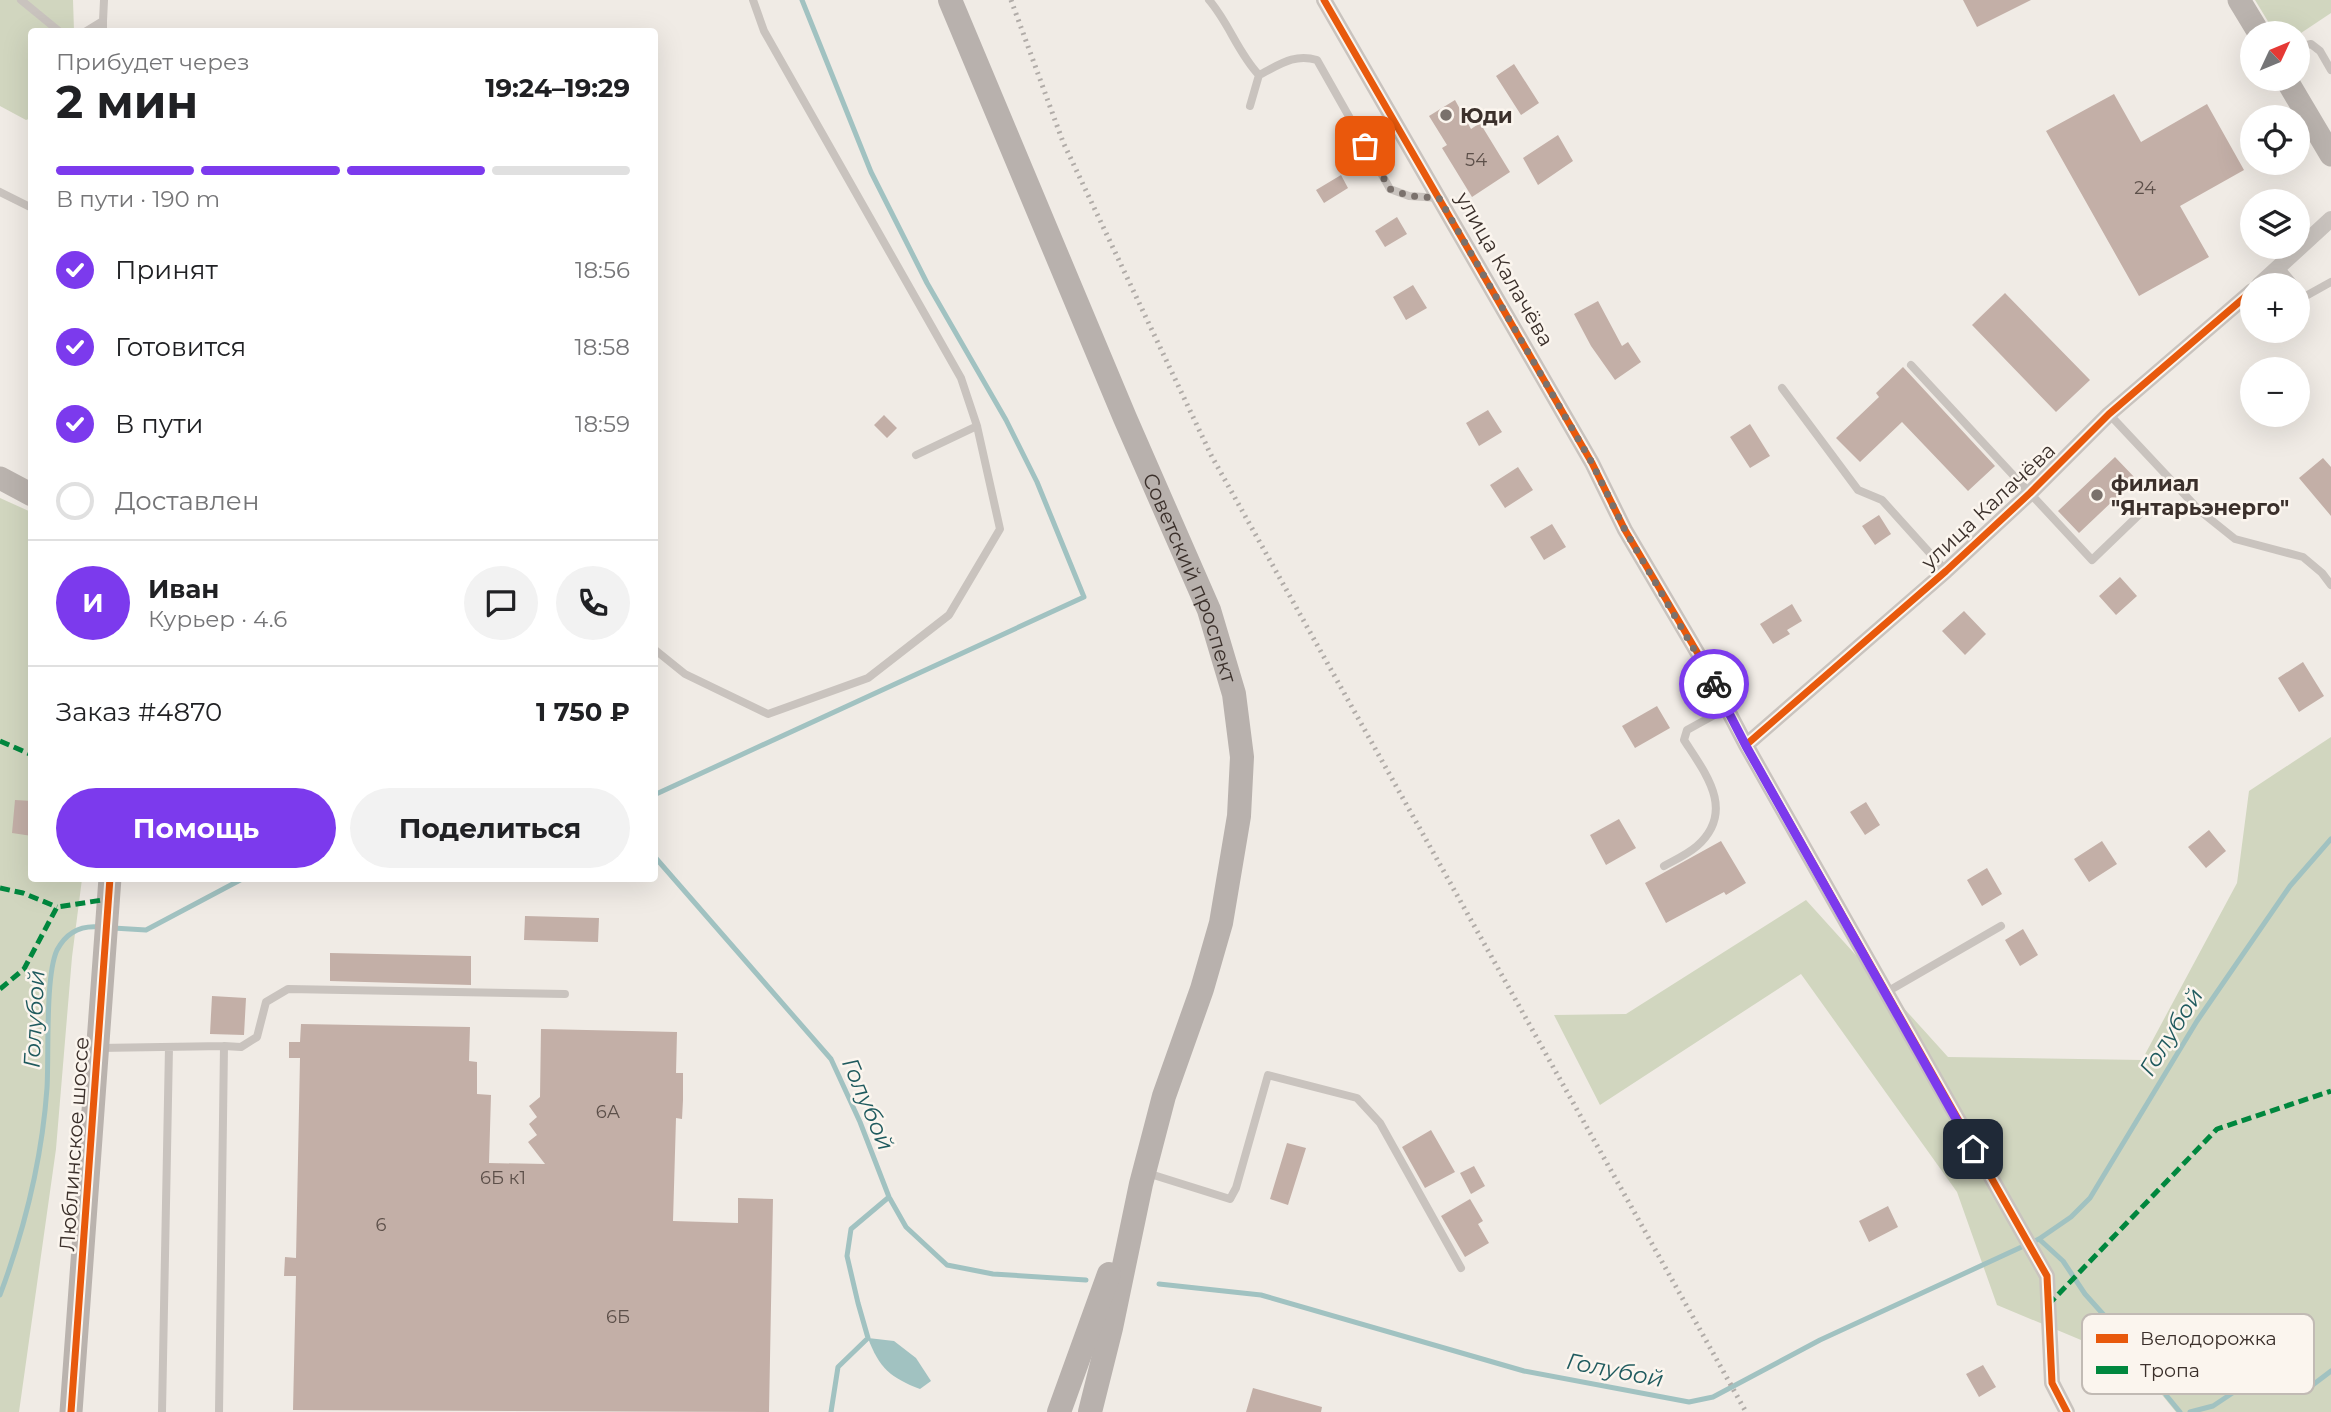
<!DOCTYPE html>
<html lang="ru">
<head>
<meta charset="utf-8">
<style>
	body { margin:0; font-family:Montserrat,sans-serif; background:#f2f2f2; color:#202124; height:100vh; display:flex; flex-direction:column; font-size:26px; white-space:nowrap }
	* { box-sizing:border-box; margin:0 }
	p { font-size:23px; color:#757577 }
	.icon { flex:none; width:38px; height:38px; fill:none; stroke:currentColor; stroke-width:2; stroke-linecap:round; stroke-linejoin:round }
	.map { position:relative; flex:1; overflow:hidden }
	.drawer { position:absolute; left:28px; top:28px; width:630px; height:854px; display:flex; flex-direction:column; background:#fff; border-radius:7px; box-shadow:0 7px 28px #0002 }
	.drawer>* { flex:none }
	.needle { width:46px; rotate:46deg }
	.buttons { position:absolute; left:2240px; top:21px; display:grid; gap:14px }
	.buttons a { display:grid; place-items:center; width:70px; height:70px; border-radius:50%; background:#fff; box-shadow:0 7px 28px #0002; font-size:35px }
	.pin { position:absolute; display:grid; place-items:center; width:60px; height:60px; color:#fff; margin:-30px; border-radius:14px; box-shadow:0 4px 10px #0006 }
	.courier { position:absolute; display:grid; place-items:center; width:70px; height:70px; margin:-35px; border:5px solid #7c3aed; border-radius:50%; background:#fff; color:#222; box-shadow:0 2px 9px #0007 }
	.head em { font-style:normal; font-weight:700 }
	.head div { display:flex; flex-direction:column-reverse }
	.head { display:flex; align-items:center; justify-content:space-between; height:119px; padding:0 28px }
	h1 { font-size:46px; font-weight:700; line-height:52px }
	.bar { display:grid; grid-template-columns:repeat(4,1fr); gap:10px 7px; align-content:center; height:84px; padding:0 28px }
	.bar i { height:9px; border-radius:5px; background:#e0e0e0 }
	.bar .on { background:#7c3aed }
	.bar p { grid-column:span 4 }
	.line { display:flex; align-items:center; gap:18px; padding:0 28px; border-top:2px solid #e0e0e0 }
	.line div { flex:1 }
	.round { display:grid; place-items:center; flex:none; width:74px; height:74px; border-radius:37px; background:#f2f2f2 }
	ol { padding:0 28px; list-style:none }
	li { display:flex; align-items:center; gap:21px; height:77px }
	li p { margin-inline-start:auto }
	li .icon { padding:7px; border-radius:50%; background:#7c3aed; color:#fff; stroke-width:4 }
	li:last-child { color:#757577 }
	li i { width:38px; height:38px; border:4px solid #e0e0e0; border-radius:50% }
	.cta { display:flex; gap:14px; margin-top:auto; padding:14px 28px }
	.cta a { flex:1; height:80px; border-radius:42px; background:#7c3aed; color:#fff; font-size:28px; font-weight:700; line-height:80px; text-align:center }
	.cta a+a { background:#f2f2f2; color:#202124 }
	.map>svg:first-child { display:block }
</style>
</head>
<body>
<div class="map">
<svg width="2331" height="1412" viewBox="0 0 2331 1412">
	<rect width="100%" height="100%" fill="#f0ebe5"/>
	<!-- green -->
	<path fill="#d1d6bf" d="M0 0H73L74 31 32 32 31 118 26 120 0 106Z
		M2255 0H2331V13L2298 35 2275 33Z
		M0 498 31 512 32 878 82 879 72 957 56 1149 19 1412H0Z
		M2331 737V1412H2176L2136 1363 1997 1305 1957 1192 1801 974 1600 1105 1554 1015 1626 1014 1806 900 1948 1057 2142 1060 2237 883 2249 791Z"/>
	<!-- water -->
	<path fill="#a1c2c1" d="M868 1338 894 1341 916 1358 931 1381 920 1389C891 1378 879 1368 868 1338Z"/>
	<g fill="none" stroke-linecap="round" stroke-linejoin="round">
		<!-- stream -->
		<path stroke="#a1c2c1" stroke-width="5" d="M654 795 1084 597 1037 482 1006 420 927 283 871 172 802 0
			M654 856 831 1059 860 1122 889 1197 906 1227 947 1265 993 1274 1086 1280
			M113 928 146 930 244 878
			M2039 1239 2063 1261 2085 1294 2111 1323 2140 1329 2181 1326 2192 1336 2195 1348 2172 1374 2166 1395 2180 1412
			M1159 1284 1261 1295 1524 1371 1689 1402 1713 1397 1820 1340 2039 1239 2071 1217 2090 1198 2197 1021 2290 886 2331 839
			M0 1295C25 1228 42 1159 47 1088 49 1056 45 976 57 950 66 933 81 925 100 927
			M831 1412 838 1367 868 1338 858 1303 847 1256 851 1229 889 1197
			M2190 1412 2213 1406 2255 1378 2310 1387 2331 1371"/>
	</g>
	<!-- building -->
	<path fill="#c3afa7" d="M1963 0H2031L1977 27Z
		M1514 64 1539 103 1521 115 1496 76Z
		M2114 94 2141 142 2207 104 2244 170 2180 206 2209 257 2139 296 2046 131Z
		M1455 100 1471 129 1480 123 1510 172 1472 197 1442 148 1447 145 1429 116Z
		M1558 135 1573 161 1538 185 1523 158Z
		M1341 175 1348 188 1324 203 1316 190Z
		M1397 217 1407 234 1385 247 1375 231Z
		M1413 285 1427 308 1406 320 1393 297Z
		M2005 293 2090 380 2056 412 1972 325Z
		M1598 301 1622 346 1628 342 1641 362 1615 380 1591 346 1574 314Z
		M1903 367 1995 466 1968 491 1902 422 1860 462 1836 438 1879 397 1876 393Z
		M1488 410 1502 432 1479 446 1466 423Z
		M884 415 897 428 887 438 874 425Z
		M1750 424 1770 456 1750 468 1730 437Z
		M2115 457 2136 479 2079 533 2058 511Z
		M2323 458 2331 467V516L2299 478Z
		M1518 467 1533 490 1505 508 1490 485Z
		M1879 515 1891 534 1875 545 1862 526Z
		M1552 524 1566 547 1544 560 1530 537Z
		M2120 577 2137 596 2116 615 2099 596Z
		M1792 604 1802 621 1787 630 1790 634 1773 644 1760 624Z
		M1964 611 1986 634 1965 655 1942 631Z
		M2303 662 2324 696 2299 712 2278 678Z
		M1657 706 1670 728 1635 748 1622 726Z
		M15 800 32 801V836L12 833Z
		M1866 802 1880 825 1865 835 1850 812Z
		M1619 819 1636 848 1606 865 1590 835Z
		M2209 830 2226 851 2206 868 2188 847Z
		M1721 841 1746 883 1726 895 1724 892 1666 923 1645 883Z
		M2102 841 2117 864 2089 882 2074 859Z
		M1987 868 2002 894 1982 906 1967 880Z
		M525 916 599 918 598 942 524 940Z
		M2023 929 2038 955 2020 966 2005 940Z
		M330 953 471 956V985L330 981Z
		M212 996 246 998 244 1035 210 1034Z
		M301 1024 470 1027 469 1061 477 1062V1094L491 1095 489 1163 545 1164 528 1142 537 1135 529 1124 537 1117 529 1106 540 1097 541 1029 677 1032 676 1073H683V1100L682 1119 676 1118 673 1221 738 1223V1198L773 1199 769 1412 293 1410 296 1276H284L285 1257 296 1258 300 1058H289V1042H300Z
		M1431 1130 1455 1172 1425 1188 1402 1147Z
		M1287 1143 1306 1148 1288 1205 1270 1199Z
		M1474 1166 1485 1186 1471 1194 1460 1173Z
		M1470 1199 1483 1221 1478 1224 1489 1243 1465 1257 1441 1216Z
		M1888 1206 1898 1227 1869 1242 1859 1221Z
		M1983 1365 1996 1387 1979 1397 1966 1374Z
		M1253 1388 1322 1407 1321 1412H1246Z"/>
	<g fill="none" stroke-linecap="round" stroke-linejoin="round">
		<!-- lane -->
		<path stroke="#c9c3be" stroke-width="8" d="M21 0 60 32
			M1209 0C1229 23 1238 53 1259 75
			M103 21V32
			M85 32 103 21 104 0
			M2298 47 2311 44 2320 51 2331 70
			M1250 106 1259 75C1279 65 1294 53 1317 60L1390 189 1409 196 1439 198
			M0 192 32 208
			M2280 267 2295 285
			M2298 289 2304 297 2331 282
			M1911 365 2092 560 2148 506
			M1782 388 1858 490 1882 500 1946 571
			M2109 414 2200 511 2235 539 2303 557 2322 573 2331 585
			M916 455 977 426
			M654 649 685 674 768 714 868 678 949 615 1000 529 977 426 961 378 764 31 753 0
			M1664 866C1675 860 1688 854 1697 846 1736 811 1706 774 1684 740L1687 730 1727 708
			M1885 993 2001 926
			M224 1046 241 1047 257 1037 266 1002 288 989 565 994
			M99 1048 224 1046 219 1412
			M1147 1173 1230 1199 1236 1188 1268 1075 1357 1098 1380 1123 1461 1268
			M162 1412 169 1047"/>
		<!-- street -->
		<path stroke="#c9c3be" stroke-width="16" d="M1324 0 1592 463 1625 530 1700 657 1746 745 2047 1276 2052 1383 2067 1412
			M2259 285 2331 219
			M1746 745 1946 571 2030 493 2109 414 2252 291"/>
		<!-- secondary -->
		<path stroke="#bab3ae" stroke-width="23" d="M2239 0 2259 33
			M2286 79 2331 155
			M0 478 32 495
			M71 1412 110 878"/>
		<!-- primary -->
		<g stroke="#b8b1ad" stroke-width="24">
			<path id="s1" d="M950 0 1125 418 1209 610 1234 694 1242 757 1239 816 1221 923 1202 989 1164 1096 1141 1184 1111 1328 1090 1412"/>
			<path d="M1059 1412 1109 1274"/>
		</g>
		<!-- rail -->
		<path stroke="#b1aca8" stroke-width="5" stroke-dasharray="2 5" stroke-linecap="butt" d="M1011 0 1063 142 1211 455 1746 1412"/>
		<!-- quiet -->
		<path stroke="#00873e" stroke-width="5" stroke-dasharray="10 5" stroke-linecap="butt" d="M0 741 32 755
			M0 888 23 893 57 907
			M0 989 24 969 57 907 109 899
			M2048 1305 2217 1129 2331 1091"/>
		<defs>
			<path id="cycleway" d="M1324 0 1592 463 1625 530 1700 657 1746 745 2047 1276 2052 1383 2067 1412
				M1746 745 1946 571 2030 493 2109 414 2252 291
				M71 1412 110 878"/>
		</defs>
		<!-- cycleway casing -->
		<use href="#cycleway" stroke="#fbf5ee" stroke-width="11"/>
		<!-- cycleway -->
		<use href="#cycleway" stroke="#e8590c" stroke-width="7"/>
	</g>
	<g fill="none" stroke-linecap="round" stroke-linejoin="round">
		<!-- done -->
		<path stroke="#7a716c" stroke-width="7" stroke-dasharray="0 12.6" d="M1365 146 1390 189 1409 196 1439 198 1592 463 1625 530 1714 684"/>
		<!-- route -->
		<path stroke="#7c3aed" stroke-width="9" d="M1714 684 1746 746 1973 1149"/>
	</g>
	<!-- markers -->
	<g fill="#7a716c" stroke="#fbf5ee" stroke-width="2.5">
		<circle cx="1446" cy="115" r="7"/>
		<circle cx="2097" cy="495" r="7"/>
	</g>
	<g text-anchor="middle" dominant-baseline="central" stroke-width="5" stroke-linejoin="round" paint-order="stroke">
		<!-- number labels -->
		<g font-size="18" fill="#5d504a">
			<text x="1476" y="160">54</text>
			<text x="2145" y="188">24</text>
			<text x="608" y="1112">6А</text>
			<text x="503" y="1178">6Б к1</text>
			<text x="381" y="1225">6</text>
			<text x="618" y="1317">6Б</text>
		</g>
		<!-- poi labels -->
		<g font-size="21" font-weight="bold" fill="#3b302b" stroke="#fbf5ee" text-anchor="start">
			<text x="1460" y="115">Юди</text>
			<text x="2111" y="483">филиал<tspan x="2111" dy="24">"Янтарьэнерго"</tspan></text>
		</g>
		<!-- street labels -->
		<g font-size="21" fill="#3b302b" stroke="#fbf5ee">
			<text transform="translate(1505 269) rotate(60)">улица Калачёва</text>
			<text transform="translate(1988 506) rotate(-43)">улица Калачёва</text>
			<text stroke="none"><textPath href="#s1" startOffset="626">Советский проспект</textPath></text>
			<text transform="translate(74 1144) rotate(-86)">Люблинское шоссе</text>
		</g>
		<!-- water labels -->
		<g font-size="23" font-style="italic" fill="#1f5a5e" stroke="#fbf5ee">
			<text transform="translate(34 1019) rotate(-87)">Голубой</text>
			<text transform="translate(2171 1032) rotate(-58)">Голубой</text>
			<text transform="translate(868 1104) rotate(67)">Голубой</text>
			<text transform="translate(1615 1370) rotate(11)">Голубой</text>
		</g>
	</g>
	<!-- legend -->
	<rect x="2082" y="1314" width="232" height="80" rx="10" fill="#fbf5ee" stroke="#c1bab4" stroke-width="2"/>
	<rect x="2096" y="1334" width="32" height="9" fill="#e8590c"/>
	<rect x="2096" y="1366" width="32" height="8" fill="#00873e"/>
	<g font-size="19" fill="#3b302b">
		<text x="2140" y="1345">Велодорожка</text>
		<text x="2140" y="1377">Тропа</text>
	</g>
</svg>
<div class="buttons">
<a><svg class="needle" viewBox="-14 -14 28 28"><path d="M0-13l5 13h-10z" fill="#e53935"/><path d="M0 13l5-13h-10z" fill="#757577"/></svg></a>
<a><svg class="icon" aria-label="locate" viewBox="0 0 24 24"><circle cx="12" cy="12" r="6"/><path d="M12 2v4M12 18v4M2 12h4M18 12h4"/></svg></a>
<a><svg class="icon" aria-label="layers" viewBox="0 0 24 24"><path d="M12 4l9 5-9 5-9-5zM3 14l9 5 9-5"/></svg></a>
<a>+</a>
<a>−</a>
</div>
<div class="pin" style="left:1365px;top:146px;background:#ea580c"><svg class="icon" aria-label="bag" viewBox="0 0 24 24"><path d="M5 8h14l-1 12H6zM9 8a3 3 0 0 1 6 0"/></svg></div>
<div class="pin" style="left:1973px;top:1149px;background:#1f2937"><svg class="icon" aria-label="home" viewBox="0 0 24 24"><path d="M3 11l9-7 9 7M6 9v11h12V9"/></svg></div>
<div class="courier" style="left:1714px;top:684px"><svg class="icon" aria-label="bike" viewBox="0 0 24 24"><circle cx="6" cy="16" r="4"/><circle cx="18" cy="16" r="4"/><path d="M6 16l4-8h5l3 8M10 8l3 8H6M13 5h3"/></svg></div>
<section class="drawer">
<div class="head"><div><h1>2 мин</h1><p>Прибудет через</p></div><em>19:24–19:29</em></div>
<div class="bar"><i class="on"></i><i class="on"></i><i class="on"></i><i></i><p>В пути · 190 m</p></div>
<ol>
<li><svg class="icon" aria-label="check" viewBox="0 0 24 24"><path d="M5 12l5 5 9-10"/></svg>Принят<p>18:56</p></li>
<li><svg class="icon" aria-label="check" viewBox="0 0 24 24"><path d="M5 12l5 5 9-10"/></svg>Готовится<p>18:58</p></li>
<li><svg class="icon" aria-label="check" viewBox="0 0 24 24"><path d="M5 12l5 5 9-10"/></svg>В пути<p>18:59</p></li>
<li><i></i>Доставлен</li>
</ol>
<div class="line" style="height:126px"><b class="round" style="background:#7c3aed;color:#fff">И</b><div><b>Иван</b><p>Курьер · 4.6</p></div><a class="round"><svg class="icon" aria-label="chat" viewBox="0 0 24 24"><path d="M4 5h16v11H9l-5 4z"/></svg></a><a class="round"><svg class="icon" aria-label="phone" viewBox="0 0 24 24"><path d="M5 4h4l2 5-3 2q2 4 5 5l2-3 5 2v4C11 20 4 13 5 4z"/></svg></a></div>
<div class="line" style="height:91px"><div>Заказ #4870</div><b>1 750 ₽</b></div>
<div class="cta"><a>Помощь</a><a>Поделиться</a></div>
</section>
</div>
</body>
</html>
